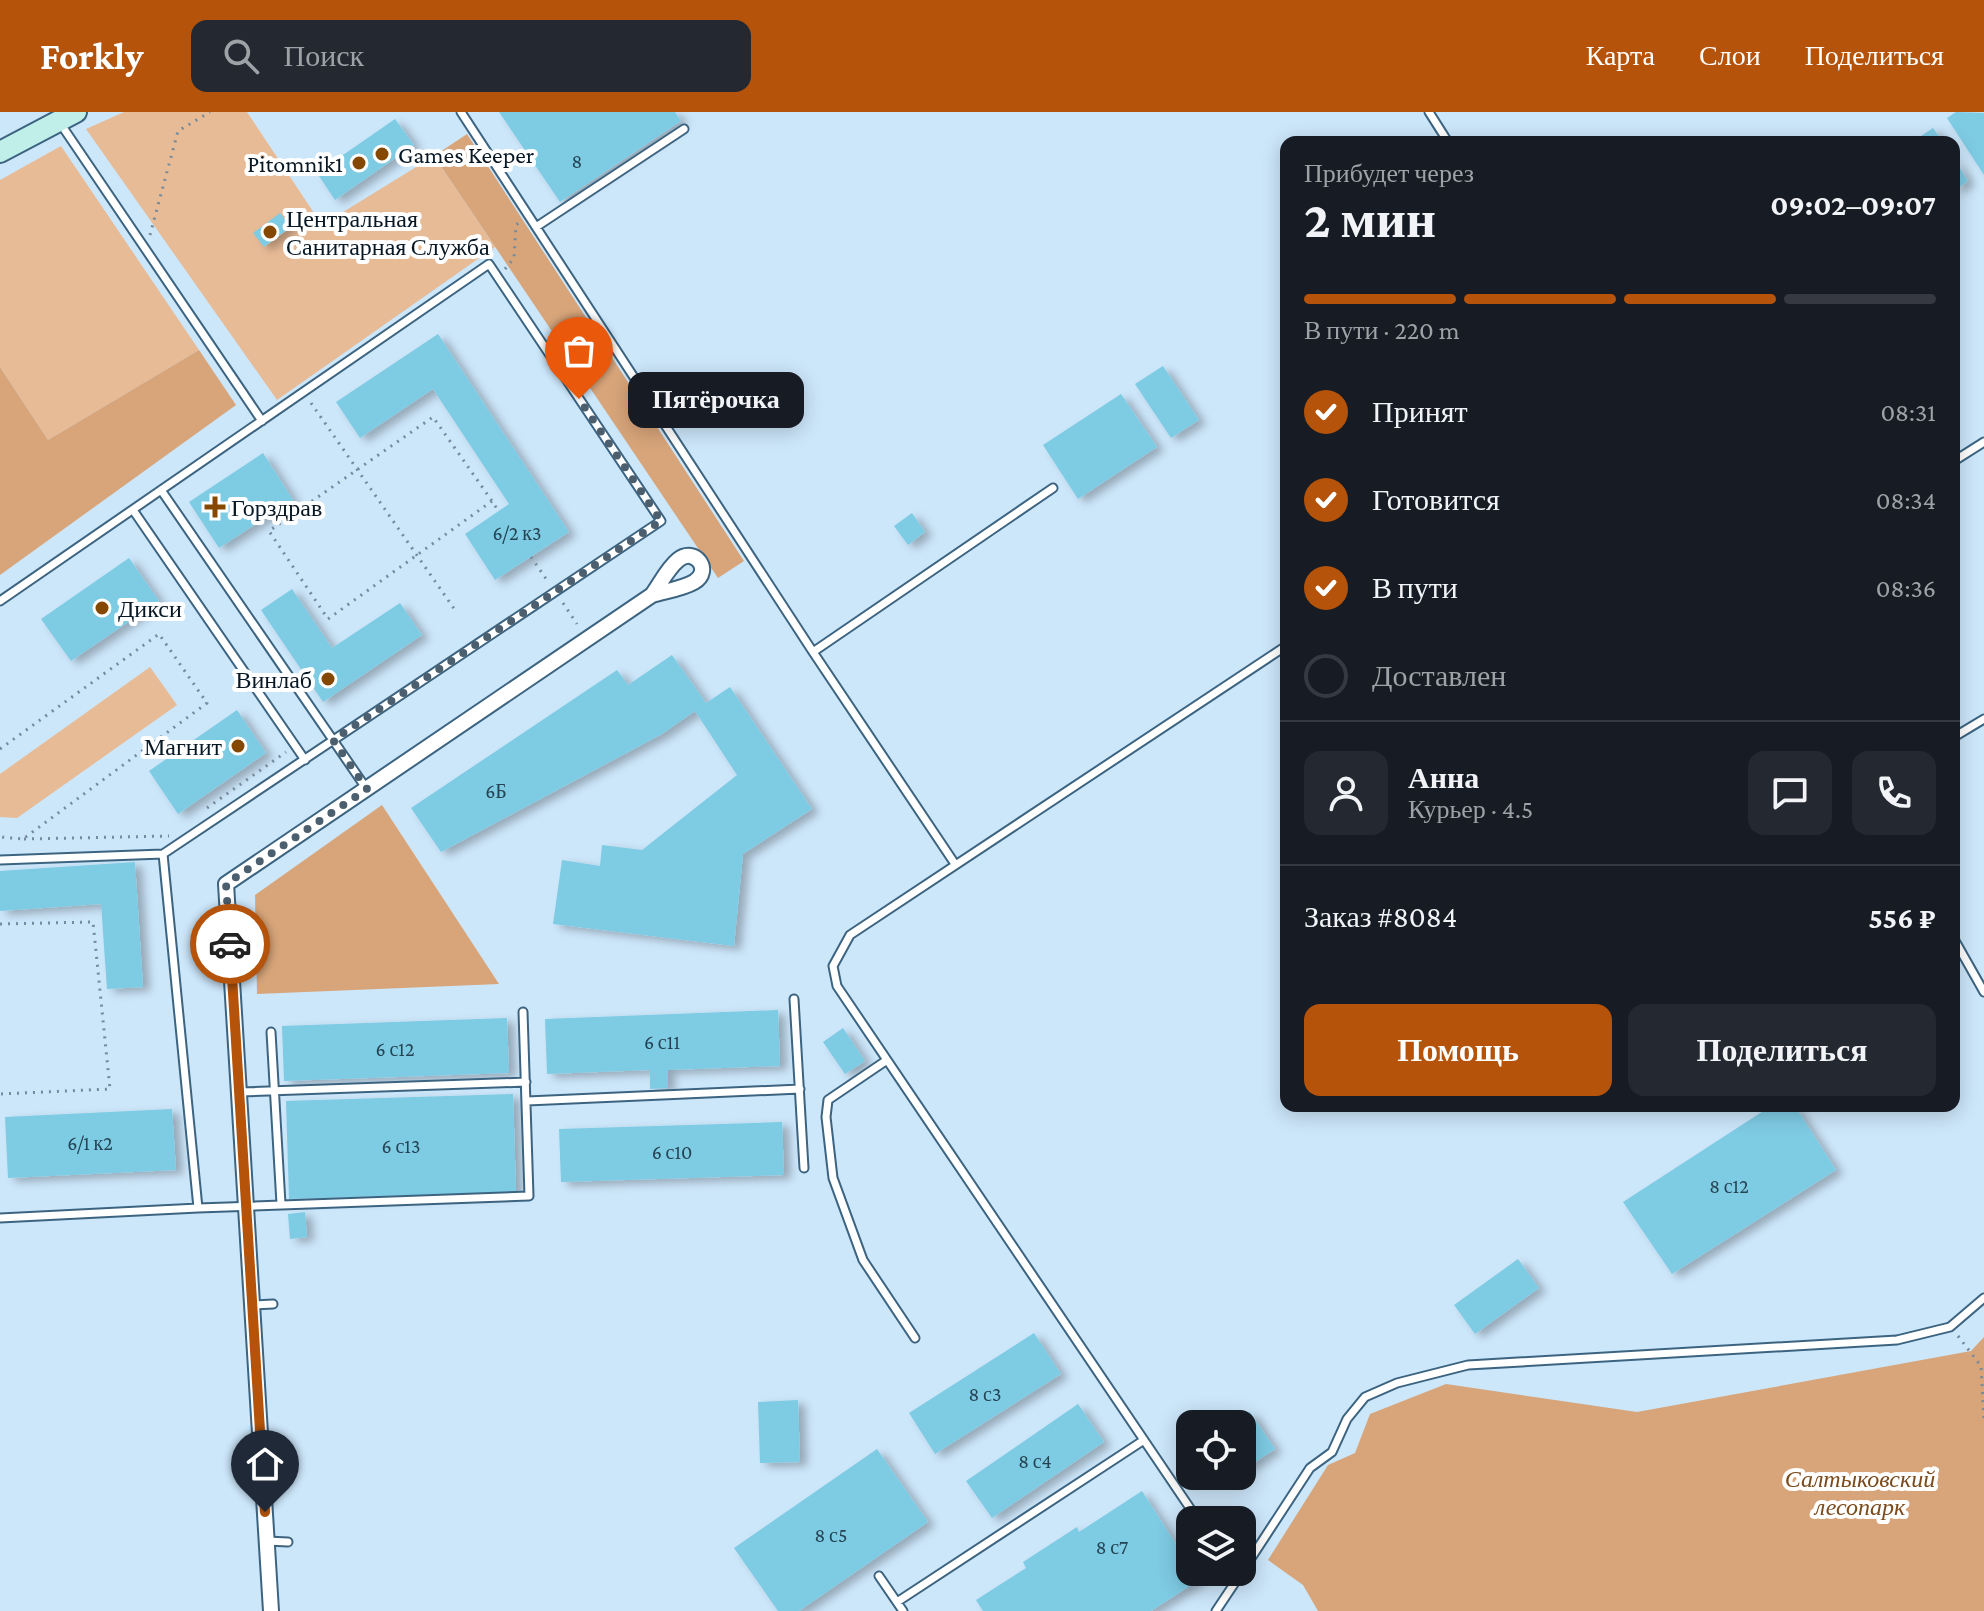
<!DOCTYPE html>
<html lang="ru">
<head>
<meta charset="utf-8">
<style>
	body { margin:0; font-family:"Crimson Pro",serif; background:#242831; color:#f1f3f6; height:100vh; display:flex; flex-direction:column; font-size:30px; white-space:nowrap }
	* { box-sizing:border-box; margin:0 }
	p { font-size:26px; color:#9ea1a6 }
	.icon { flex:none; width:44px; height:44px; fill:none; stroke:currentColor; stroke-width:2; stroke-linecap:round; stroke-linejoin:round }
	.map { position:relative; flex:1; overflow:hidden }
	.side { position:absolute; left:1280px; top:24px; width:680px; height:976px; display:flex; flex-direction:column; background:#171b24; border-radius:16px; box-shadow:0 4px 20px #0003 }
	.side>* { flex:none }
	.tools { position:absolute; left:1176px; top:1298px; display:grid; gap:16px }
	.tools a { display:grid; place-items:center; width:80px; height:80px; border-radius:16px; background:#171b24; box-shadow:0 4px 20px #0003; font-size:40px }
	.pin { position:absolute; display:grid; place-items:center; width:68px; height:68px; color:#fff; margin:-82px -34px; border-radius:50% 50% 50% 0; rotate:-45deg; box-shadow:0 0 8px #0007 }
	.pin .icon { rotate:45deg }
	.courier { position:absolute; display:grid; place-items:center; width:80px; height:80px; margin:-40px; border:6px solid #b45309; border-radius:50%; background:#fff; color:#222; box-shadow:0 2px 10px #0007 }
	.bubble { position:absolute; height:56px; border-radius:16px; background:#171b24; box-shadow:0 4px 20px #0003; font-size:26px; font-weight:700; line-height:56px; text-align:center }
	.headline em { font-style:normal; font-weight:700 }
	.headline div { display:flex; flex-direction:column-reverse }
	.headline { display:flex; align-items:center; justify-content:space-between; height:136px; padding:0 24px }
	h1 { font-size:52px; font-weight:700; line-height:60px }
	.bar { display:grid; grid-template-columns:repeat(4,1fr); gap:12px 8px; align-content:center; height:96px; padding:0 24px }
	.bar i { height:10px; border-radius:6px; background:#363941 }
	.bar .current { background:#b45309 }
	.bar p { grid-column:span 4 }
	.line { display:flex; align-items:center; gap:20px; padding:0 24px; border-top:2px solid #363941 }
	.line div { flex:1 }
	.round { display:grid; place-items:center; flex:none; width:84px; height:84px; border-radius:16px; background:#242831 }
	ol { padding:0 24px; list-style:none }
	li { display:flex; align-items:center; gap:24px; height:88px }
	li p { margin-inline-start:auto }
	li .icon { padding:8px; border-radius:50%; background:#b45309; color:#fff; stroke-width:4 }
	li:last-child { color:#9ea1a6 }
	li i { width:44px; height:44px; border:4px solid #363941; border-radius:50% }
	.action { display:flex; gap:16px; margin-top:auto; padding:16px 24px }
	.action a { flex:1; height:92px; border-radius:16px; background:#b45309; color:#fff; font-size:32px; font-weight:700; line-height:92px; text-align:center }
	.action a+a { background:#242831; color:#f1f3f6 }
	header { display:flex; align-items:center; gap:48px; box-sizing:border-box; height:112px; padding:0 40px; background:#b45309; color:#fff }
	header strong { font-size:38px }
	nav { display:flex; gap:44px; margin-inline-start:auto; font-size:28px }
	.search { width:560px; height:72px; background:#242831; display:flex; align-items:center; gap:20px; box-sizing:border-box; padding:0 28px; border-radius:16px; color:#9ea1a6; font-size:30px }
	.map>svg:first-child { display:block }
</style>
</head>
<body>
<header>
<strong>Forkly</strong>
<div class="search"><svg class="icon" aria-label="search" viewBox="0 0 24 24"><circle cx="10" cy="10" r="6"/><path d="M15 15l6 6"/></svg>Поиск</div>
<nav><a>Карта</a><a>Слои</a><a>Поделиться</a></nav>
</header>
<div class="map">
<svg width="1984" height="1499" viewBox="0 0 1984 1499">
	<defs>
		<filter id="shadow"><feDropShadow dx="7" dy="4" stdDeviation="4" flood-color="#0004"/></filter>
	</defs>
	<rect width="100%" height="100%" fill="#cce6fa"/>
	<!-- green -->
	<path fill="#e8bb97" d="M124 0H247L322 113 434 44 495 135 277 288 86 17Z
		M61 34 199 238 48 328 0 255V68Z
		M150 555 177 593 17 706 0 705V662Z"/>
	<!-- forest -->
	<path fill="#d8a57a" d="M467 22 744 449 718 466 434 44Z
		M199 238 236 293 0 463V255L48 328Z
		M382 693 499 872 257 882 255 783Z
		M1984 1225V1499H1318L1303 1473 1268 1448 1328 1353 1355 1341 1370 1302 1446 1272 1637 1300 1971 1239Z"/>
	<!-- building -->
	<path fill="#7ecbe4" filter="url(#shadow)" d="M499 0H675L681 9 560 90Z
		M1956 0 1984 1V63L1947 6Z
		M395 7 414 33 335 88 317 61Z
		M1933 16 1943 30H1912Z
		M1954 47 1968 69 1954 79Z
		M280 101 291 115 264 135 253 121Z
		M438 222 569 420 495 468 465 422 509 392 433 277 360 326 336 290Z
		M1163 254 1199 308 1171 326 1135 272Z
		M1121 282 1157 335 1078 387 1043 333Z
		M263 341 293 388 219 436 189 390Z
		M912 401 925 420 908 433 894 414Z
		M129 446 159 489 71 549 41 507Z
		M292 477 332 536 400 491 422 523 323 590 261 498Z
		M672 543 706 591 730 575 812 697 743 742 734 834 553 812 562 748 600 754 602 733 642 738 737 663 695 599 662 622 441 740 411 696 617 558 628 573Z
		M237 598 266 641 178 702 149 659Z
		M135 750 143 875 107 877 101 792 0 799V759Z
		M778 898 780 954 668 958V976L650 977V958L547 962 545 907Z
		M507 906 509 961 284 969 282 914Z
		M843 916 865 949 845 962 823 930Z
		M513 982 516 1080 289 1087 286 989Z
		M1771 994H1795L1836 1058 1672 1162 1623 1090Z
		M172 997 176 1058 8 1066 5 1005Z
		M782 1010 784 1063 561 1070 559 1017Z
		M305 1100 307 1125 290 1127 288 1102Z
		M1518 1147 1539 1176 1475 1222 1454 1193Z
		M1034 1221 1061 1262 935 1342 909 1301Z
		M798 1288 800 1350 760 1351 758 1290Z
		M1078 1292 1104 1330 992 1406 966 1369Z
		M1250 1300 1275 1337 1242 1359V1312H1232Z
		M877 1337 928 1410 799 1499H778L734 1436Z
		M1142 1379 1190 1454V1460H1194L1199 1468 1151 1499H983L976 1488 1026 1456 1023 1450 1077 1415 1079 1420Z"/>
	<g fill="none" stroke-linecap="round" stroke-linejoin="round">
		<defs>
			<path id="service" d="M461 0 813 540 955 752
				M1429 0 1448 30
				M60 11 262 309
				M536 115 684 17
				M1954 349 1984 330
				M161 378 366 676
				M133 398 305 648
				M0 489 489 152 661 409 163 742 0 748
				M813 540 1053 376
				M1954 625 1984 607
				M1954 827 1984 880
				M794 887 804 1056
				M271 920 281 1092
				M887 948 828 988 826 1005 833 1066 863 1148 915 1226
				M240 980 526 970
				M527 989 800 977
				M198 1096 529 1084 523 900
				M0 1106 198 1096 163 742
				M252 1193 273 1192
				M1198 1408 837 874 833 854 850 823 1286 534
				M267 1429 288 1430
				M1242 1460 1310 1356 1332 1340 1347 1307 1365 1285 1397 1271 1468 1253 1897 1228 1950 1215 1984 1186
				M879 1464 903 1499
				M897 1490 1144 1328
				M1216 1499 1242 1460"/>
			<path id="minor" d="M271 1499 226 772 652 483C665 479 682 477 694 470 713 459 695 434 678 448 668 456 660 472 652 483"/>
			<path id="secondary" d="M0 40 76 0"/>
		</defs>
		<!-- service casing -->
		<use href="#service" stroke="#3c6480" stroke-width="11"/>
		<!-- minor casing -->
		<use href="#minor" stroke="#3c6480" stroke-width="18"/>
		<!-- secondary casing -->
		<use href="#secondary" stroke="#3c6480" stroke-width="24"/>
		<!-- path -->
		<path stroke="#758b9b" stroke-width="3" stroke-dasharray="2 6" stroke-linecap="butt" d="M150 123 178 19 210 0
			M505 157 514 146 516 113 520 110
			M311 291 455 498
			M492 389 328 507 269 419 433 305 492 389 499 400
			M531 445 549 471
			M563 491 577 512
			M0 637 159 522 207 591 23 727 0 725
			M207 696 286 640
			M24 727 169 724
			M0 812 93 810 110 977 0 982
			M1958 1224 1981 1254 1984 1307"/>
		<!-- service -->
		<use href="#service" stroke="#fff" stroke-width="7"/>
		<!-- minor -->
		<use href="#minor" stroke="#fff" stroke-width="14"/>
		<!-- secondary -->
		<use href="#secondary" stroke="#bfefe8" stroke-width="20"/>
	</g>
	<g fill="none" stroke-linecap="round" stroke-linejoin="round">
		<!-- done -->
		<path stroke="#4c5f6e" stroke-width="8" stroke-dasharray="0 14.4" d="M230 832 226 772 367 677 333 628 661 409 579 287"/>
		<!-- route -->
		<path stroke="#b45309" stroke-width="10" d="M230 832 265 1400"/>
	</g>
	<!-- markers -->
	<g fill="#844800" stroke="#fff" stroke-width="3">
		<circle cx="382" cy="42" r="8"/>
		<circle cx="359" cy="51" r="8"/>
		<circle cx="270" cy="120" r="8"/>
		<path d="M211 383h8v8h8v8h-8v8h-8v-8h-8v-8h8z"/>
		<circle cx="102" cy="496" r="8"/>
		<circle cx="328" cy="567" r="8"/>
		<circle cx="238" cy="634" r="8"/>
	</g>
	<g text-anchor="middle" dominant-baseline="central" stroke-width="8" stroke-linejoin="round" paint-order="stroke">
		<!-- number labels -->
		<g font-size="20" fill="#254453">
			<text x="577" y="49">8</text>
			<text x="517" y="421">6/2 к3</text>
			<text x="496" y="679">6Б</text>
			<text x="662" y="930">6 с11</text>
			<text x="395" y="937">6 с12</text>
			<text x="90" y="1031">6/1 к2</text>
			<text x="401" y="1034">6 с13</text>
			<text x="672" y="1040">6 с10</text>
			<text x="1729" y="1074">8 с12</text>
			<text x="985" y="1282">8 с3</text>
			<text x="1035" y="1349">8 с4</text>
			<text x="831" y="1423">8 с5</text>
			<text x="1112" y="1435">8 с7</text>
		</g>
		<!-- poi labels -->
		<g font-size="24" fill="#071723" stroke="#fff" text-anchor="start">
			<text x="398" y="42">Games Keeper</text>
			<text x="343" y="51" text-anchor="end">Pitomnik1</text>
			<text x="286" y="106">Центральная<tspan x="286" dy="28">Санитарная Служба</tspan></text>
			<text x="231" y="395">Горздрав</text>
			<text x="118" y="496">Дикси</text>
			<text x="312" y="567" text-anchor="end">Винлаб</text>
			<text x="222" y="634" text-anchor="end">Магнит</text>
		</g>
		<!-- park labels -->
		<g font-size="24" font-style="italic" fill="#7b4a1a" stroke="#fff">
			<text x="1860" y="1366">Салтыковский<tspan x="1860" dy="28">лесопарк</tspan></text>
		</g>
	</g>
</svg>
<div class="tools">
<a><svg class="icon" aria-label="locate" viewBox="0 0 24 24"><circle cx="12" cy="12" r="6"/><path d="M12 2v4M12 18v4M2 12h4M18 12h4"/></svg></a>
<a><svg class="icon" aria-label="layers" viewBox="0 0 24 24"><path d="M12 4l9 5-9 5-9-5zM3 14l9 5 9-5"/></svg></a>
</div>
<div class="pin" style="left:579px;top:287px;background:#ea580c"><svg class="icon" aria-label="bag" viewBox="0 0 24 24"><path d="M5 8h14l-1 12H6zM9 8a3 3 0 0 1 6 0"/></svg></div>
<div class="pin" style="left:265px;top:1400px;background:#1f2937"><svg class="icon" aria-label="home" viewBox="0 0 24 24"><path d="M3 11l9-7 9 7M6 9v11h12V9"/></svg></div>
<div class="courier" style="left:230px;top:832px"><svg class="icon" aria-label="car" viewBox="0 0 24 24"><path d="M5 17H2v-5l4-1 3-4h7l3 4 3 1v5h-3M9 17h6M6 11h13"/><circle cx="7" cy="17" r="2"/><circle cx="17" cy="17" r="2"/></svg></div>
<div class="bubble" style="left:628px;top:260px;width:176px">Пятёрочка</div>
<section class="side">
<div class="headline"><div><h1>2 мин</h1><p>Прибудет через</p></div><em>09:02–09:07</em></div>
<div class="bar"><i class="current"></i><i class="current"></i><i class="current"></i><i></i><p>В пути · 220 m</p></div>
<ol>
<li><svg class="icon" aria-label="check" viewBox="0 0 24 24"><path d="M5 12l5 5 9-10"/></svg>Принят<p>08:31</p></li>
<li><svg class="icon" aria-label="check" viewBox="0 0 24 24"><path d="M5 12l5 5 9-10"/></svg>Готовится<p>08:34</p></li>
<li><svg class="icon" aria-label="check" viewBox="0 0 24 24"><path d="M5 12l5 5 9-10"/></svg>В пути<p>08:36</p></li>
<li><i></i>Доставлен</li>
</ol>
<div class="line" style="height:144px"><a class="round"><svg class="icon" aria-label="person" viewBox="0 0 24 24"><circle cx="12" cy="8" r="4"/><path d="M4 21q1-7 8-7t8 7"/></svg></a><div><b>Анна</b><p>Курьер · 4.5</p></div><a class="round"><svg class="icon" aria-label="chat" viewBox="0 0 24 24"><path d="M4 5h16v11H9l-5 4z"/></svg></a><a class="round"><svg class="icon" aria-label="phone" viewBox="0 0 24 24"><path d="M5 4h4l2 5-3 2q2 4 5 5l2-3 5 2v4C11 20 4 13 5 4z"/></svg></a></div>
<div class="line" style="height:104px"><div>Заказ #8084</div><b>556 ₽</b></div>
<div class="action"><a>Помощь</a><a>Поделиться</a></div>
</section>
</div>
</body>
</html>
